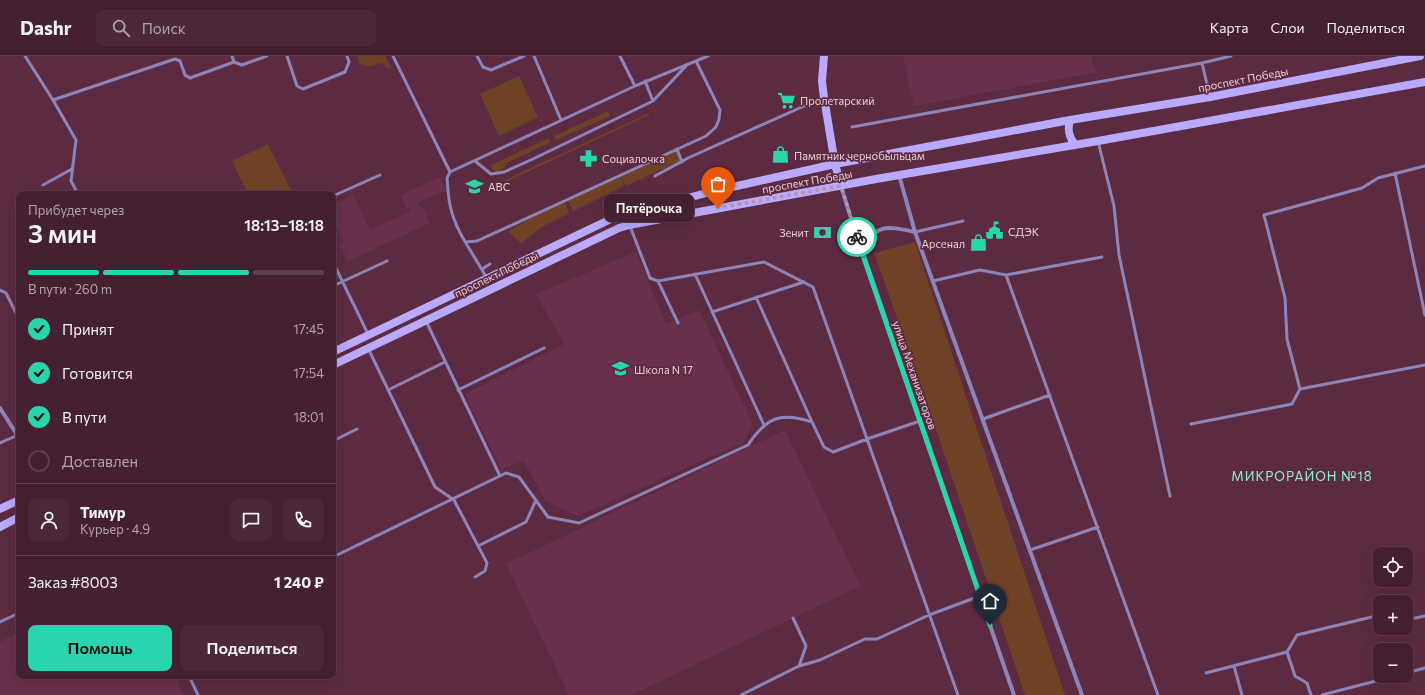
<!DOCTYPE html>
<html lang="ru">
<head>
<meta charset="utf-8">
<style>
	body { margin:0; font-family:Commissioner,sans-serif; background:#4c283a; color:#f1f3f6; height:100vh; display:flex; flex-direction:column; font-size:15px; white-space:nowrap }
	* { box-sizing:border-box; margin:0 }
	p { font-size:13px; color:#b0a3ac }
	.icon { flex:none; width:22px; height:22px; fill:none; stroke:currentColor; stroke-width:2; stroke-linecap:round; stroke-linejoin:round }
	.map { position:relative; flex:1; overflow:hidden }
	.drawer { position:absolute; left:16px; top:135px; width:320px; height:488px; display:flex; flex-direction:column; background:#452032; border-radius:8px; box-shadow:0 4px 16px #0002,0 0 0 1px #5d3e4d }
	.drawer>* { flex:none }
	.tools { position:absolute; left:1373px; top:491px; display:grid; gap:8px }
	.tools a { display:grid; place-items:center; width:40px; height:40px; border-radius:8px; background:#452032; box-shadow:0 4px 16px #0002,0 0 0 1px #5d3e4d; font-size:20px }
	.pin { position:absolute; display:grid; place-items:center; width:34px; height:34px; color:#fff; margin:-41px -17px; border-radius:50% 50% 50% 0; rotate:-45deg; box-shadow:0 0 4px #0007 }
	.pin .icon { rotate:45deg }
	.courier { position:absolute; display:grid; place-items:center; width:40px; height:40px; margin:-20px; border:3px solid #29d5ad; border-radius:50%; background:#fff; color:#222; box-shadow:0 1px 5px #0007 }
	.bubble { position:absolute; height:28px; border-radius:8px; background:#452032; box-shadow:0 4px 16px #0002,0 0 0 1px #5d3e4d; font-size:13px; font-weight:600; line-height:28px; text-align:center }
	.overview em { font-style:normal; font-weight:600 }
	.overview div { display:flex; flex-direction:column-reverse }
	.overview { display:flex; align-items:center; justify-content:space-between; height:68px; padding:0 12px }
	h1 { font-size:26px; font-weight:600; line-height:30px }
	.bar { display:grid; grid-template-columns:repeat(4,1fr); gap:6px 4px; align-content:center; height:48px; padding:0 12px }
	.bar i { height:5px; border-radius:3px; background:#5d3e4d }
	.bar .selected { background:#29d5ad }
	.bar p { grid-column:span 4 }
	.line { display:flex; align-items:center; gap:10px; padding:0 12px; border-top:1px solid #5d3e4d }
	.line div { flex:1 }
	.round { display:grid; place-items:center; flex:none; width:42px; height:42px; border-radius:8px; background:#4c283a }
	ol { padding:0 12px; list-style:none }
	li { display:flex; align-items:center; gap:12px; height:44px }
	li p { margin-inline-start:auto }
	li .icon { padding:4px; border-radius:50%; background:#29d5ad; color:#111; stroke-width:4 }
	li:last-child { color:#b0a3ac }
	li i { width:22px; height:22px; border:2px solid #5d3e4d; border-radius:50% }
	.cta { display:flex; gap:8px; margin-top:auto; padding:8px 12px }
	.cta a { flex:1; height:46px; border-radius:8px; background:#29d5ad; color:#111; font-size:16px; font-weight:600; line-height:46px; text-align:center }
	.cta a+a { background:#4c283a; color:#f1f3f6 }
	header { display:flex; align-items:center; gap:24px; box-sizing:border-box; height:56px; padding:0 20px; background:#452032; border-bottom:1px solid #5d3e4d }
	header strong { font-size:19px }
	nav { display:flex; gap:22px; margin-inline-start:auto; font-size:14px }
	.search { width:280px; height:36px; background:#4c283a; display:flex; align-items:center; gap:10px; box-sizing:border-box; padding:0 14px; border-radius:8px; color:#b0a3ac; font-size:15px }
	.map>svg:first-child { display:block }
</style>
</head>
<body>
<header>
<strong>Dashr</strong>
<div class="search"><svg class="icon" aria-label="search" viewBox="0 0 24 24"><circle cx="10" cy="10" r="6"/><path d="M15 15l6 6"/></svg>Поиск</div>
<nav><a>Карта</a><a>Слои</a><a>Поделиться</a></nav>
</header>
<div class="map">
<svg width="1425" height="639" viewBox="0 0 1425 639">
	<rect width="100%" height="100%" fill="#5c2b42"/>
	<!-- built -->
	<path fill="#6a314c" d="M903 0H1092L1093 9 1097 16 914 50Z
		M440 121 446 134 418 147 419 151 422 150 430 167 348 205 340 188 344 186 333 163V149L353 139 370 174 411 155 410 151 407 153 401 139Z
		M636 196 666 268 699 254 753 369 744 386 578 460 546 445 524 405 501 413 465 338 564 288 536 238Z
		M785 374 860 530 631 639H569L506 508Z
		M19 576V620H175L184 639H0V586Z"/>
	<!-- green -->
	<path fill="#6f4225" d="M357 0H385L392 13 386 11 383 7C371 8 372 13 359 7Z
		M519 20 538 61 499 80 480 38Z
		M608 55 610 60 556 84 554 80Z
		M649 57V59L506 126 505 124Z
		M549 82 551 86 507 107C504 112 502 115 496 116L492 113 491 109Z
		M268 88 293 138H248L232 105Z
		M677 95 680 105 626 130 621 120Z
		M620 121 624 130 573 155 568 145Z
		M565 146 569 157 542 171 521 187 508 176 534 160Z
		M915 186 1065 639H1025L922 332 874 197Z"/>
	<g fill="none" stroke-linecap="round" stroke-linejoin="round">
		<!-- lane -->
		<path stroke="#8d84b9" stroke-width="3" d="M25 0 53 44 76 84 71 125 78 138
			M232 0 234 6 242 9 267 0
			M287 0 297 30 303 33 345 16 349 6 347 0
			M393 0 450 116
			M477 0 483 11 491 14 524 0
			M534 0 561 64
			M620 0 635 30
			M1202 7 1231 0
			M53 44 175 3 180 5 185 19 190 22 234 6
			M653 45 686 10
			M852 71 1202 7 1210 41
			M1098 85 1114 150 1119 199 1170 440
			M677 93 682 106
			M475 105 491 118 504 116 533 103 653 45 645 25
			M1395 117 1425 259
			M655 120 688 102 822 42
			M43 129 72 113
			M333 140 380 119
			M630 170 650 222 658 225 764 206 813 231 958 639
			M915 176 963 165
			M466 186 477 185 706 80 716 71 719 63 720 54 696 5
			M333 206 368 278
			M482 213 490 208
			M695 218 764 369
			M1006 219 1102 201
			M486 221C475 200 456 176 451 153 448 143 448 132 447 122L450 116 635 30 708 0
			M658 225 678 267
			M933 225 980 214 1006 219 1158 639
			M333 230 387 205
			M0 234 6 237 19 263
			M756 241 812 366
			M712 256 804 226
			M426 265 500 420
			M368 292 435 431 454 444 487 507 485 515 475 521
			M1300 333 1425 309
			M388 334 445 306
			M458 334 544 292
			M983 363 1050 339
			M1191 368 1292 348 1300 333 1287 283 1285 242 1264 159 1362 132 1378 122 1425 110
			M333 385 357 373
			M0 387 18 379
			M478 490 526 466 536 444
			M1030 494 1098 471
			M333 501 506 417 519 421 548 461 579 467 748 389C766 362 780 355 812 366L824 391 833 396 867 383 920 365
			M793 562 806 590 799 610
			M1406 564 1425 560
			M0 566 19 557
			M1287 596 1295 620 1307 627 1311 639
			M1234 610 1242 639
			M1206 617 1287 596 1297 579 1380 559
			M1406 617 1425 612
			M189 620 198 639
			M741 639 799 610 820 604 865 583H877L929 559 980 540
			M1322 639 1395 620"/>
		<!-- street -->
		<path stroke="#8d84b9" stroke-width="4" d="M899 119 915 176 1082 639
			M841 130 861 195 1014 639
			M861 195C876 167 887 170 915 176
			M0 352 19 382"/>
		<!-- secondary -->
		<path stroke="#b9aafe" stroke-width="8" d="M824 0 822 25 824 42 835 108 841 130
			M1070 64C1067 74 1069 81 1075 89
			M333 296 611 163 706 137 835 108 1070 64 1210 41 1420 0
			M333 309 619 172 629 169 876 123 1098 85 1425 26
			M0 453 19 444
			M0 471 19 461"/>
	</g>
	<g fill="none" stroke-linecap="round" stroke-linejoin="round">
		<!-- done -->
		<path stroke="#ba94a4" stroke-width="4" stroke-dasharray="0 7.2" d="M718 152 841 130 857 181"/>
		<!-- route -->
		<path stroke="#29d5ad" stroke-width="5" d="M857 181 990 569"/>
	</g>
	<!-- icons -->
	<defs>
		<symbol id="supermarket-bare" viewBox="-9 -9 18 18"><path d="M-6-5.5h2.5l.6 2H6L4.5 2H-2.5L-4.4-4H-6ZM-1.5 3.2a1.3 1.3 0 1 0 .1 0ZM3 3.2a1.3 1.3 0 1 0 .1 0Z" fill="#29d5ad" stroke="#5c2b42" stroke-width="2.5" paint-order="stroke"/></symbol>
		<symbol id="shop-bare" viewBox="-9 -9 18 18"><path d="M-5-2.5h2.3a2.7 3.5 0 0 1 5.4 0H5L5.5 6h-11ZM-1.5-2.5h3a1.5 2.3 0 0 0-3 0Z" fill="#29d5ad" stroke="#5c2b42" stroke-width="2.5" paint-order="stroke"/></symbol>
		<symbol id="pharmacy-bare" viewBox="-9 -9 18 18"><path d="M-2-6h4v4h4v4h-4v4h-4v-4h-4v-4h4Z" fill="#29d5ad" stroke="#5c2b42" stroke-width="2.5" paint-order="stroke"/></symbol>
		<symbol id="school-bare" viewBox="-9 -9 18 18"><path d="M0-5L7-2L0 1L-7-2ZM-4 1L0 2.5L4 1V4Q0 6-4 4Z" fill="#29d5ad" stroke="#5c2b42" stroke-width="2.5" paint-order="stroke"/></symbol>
		<symbol id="civic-bare" viewBox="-9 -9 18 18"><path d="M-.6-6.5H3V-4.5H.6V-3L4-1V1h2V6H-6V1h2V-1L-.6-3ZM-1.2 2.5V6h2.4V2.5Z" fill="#29d5ad" stroke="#5c2b42" stroke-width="2.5" paint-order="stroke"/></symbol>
		<symbol id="bank-bare" viewBox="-9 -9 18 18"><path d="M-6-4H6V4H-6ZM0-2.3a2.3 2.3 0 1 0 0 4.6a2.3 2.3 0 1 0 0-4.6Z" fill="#29d5ad" stroke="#5c2b42" stroke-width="2.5" paint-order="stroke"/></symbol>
	</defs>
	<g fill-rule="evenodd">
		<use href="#supermarket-bare" x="774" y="32" width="25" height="25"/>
		<use href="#shop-bare" x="768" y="86" width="25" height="25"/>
		<use href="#pharmacy-bare" x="576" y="90" width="25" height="25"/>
		<use href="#school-bare" x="462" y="118" width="25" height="25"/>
		<use href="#civic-bare" x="982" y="162" width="25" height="25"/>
		<use href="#bank-bare" x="810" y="164" width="25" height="25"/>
		<use href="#shop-bare" x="966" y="174" width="25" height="25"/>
		<use href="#school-bare" x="608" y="300" width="25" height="25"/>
	</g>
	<g text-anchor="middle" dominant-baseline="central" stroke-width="3.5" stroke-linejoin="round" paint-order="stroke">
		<!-- street labels -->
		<g font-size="11" fill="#ecccd9" stroke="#5c2b42">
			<text transform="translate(1243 23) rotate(-11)">проспект Победы</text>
			<text transform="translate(807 125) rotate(-10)">проспект Победы</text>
			<text transform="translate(496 218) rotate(-26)">проспект Победы</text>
			<text transform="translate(915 319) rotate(71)">улица Механизаторов</text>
		</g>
		<!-- poi labels -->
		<g font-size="11" fill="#ecccd9" stroke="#5c2b42" text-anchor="start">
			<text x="800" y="44">Пролетарский</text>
			<text x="794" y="99">Памятник чернобыльцам</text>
			<text x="602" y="102">Социалочка</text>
			<text x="488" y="130">АВС</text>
			<text x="1008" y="175">СДЭК</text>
			<text x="809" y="176" text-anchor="end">Зенит</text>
			<text x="965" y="187" text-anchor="end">Арсенал</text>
			<text x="634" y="313">Школа N 17</text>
		</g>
		<!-- quarter labels -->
		<g font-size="13" letter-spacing="1" fill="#91f0d2" stroke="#5c2b42">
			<text x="1302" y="420">МИКРОРАЙОН №18</text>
		</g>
	</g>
</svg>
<div class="tools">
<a><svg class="icon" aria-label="locate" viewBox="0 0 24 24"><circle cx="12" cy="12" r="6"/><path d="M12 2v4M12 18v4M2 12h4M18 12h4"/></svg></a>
<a>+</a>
<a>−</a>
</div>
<div class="pin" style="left:718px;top:152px;background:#ea580c"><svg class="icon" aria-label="bag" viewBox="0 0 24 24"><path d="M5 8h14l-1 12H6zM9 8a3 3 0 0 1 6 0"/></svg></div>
<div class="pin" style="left:990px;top:569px;background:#1f2937"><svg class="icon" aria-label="home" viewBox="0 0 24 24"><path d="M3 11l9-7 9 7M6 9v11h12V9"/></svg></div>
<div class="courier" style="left:857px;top:181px"><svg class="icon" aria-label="bike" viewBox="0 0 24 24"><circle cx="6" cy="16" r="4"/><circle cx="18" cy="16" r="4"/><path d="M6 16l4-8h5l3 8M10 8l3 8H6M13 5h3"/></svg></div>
<div class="bubble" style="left:604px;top:138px;width:90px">Пятёрочка</div>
<section class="drawer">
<div class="overview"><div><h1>3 мин</h1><p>Прибудет через</p></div><em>18:13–18:18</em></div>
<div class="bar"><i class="selected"></i><i class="selected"></i><i class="selected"></i><i></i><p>В пути · 260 m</p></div>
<ol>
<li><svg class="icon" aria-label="check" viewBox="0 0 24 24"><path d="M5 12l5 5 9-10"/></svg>Принят<p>17:45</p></li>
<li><svg class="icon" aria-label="check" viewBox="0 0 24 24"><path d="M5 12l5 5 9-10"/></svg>Готовится<p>17:54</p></li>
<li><svg class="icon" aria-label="check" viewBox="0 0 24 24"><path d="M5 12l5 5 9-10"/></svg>В пути<p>18:01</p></li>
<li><i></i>Доставлен</li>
</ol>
<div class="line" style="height:72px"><a class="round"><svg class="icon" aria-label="person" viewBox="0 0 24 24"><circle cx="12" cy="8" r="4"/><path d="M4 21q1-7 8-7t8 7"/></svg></a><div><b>Тимур</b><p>Курьер · 4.9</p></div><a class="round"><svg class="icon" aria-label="chat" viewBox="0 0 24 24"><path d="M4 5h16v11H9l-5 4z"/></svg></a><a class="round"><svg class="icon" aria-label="phone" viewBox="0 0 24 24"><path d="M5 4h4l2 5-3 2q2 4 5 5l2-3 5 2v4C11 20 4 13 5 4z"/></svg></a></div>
<div class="line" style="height:52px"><div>Заказ #8003</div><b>1 240 ₽</b></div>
<div class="cta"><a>Помощь</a><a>Поделиться</a></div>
</section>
</div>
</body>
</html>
